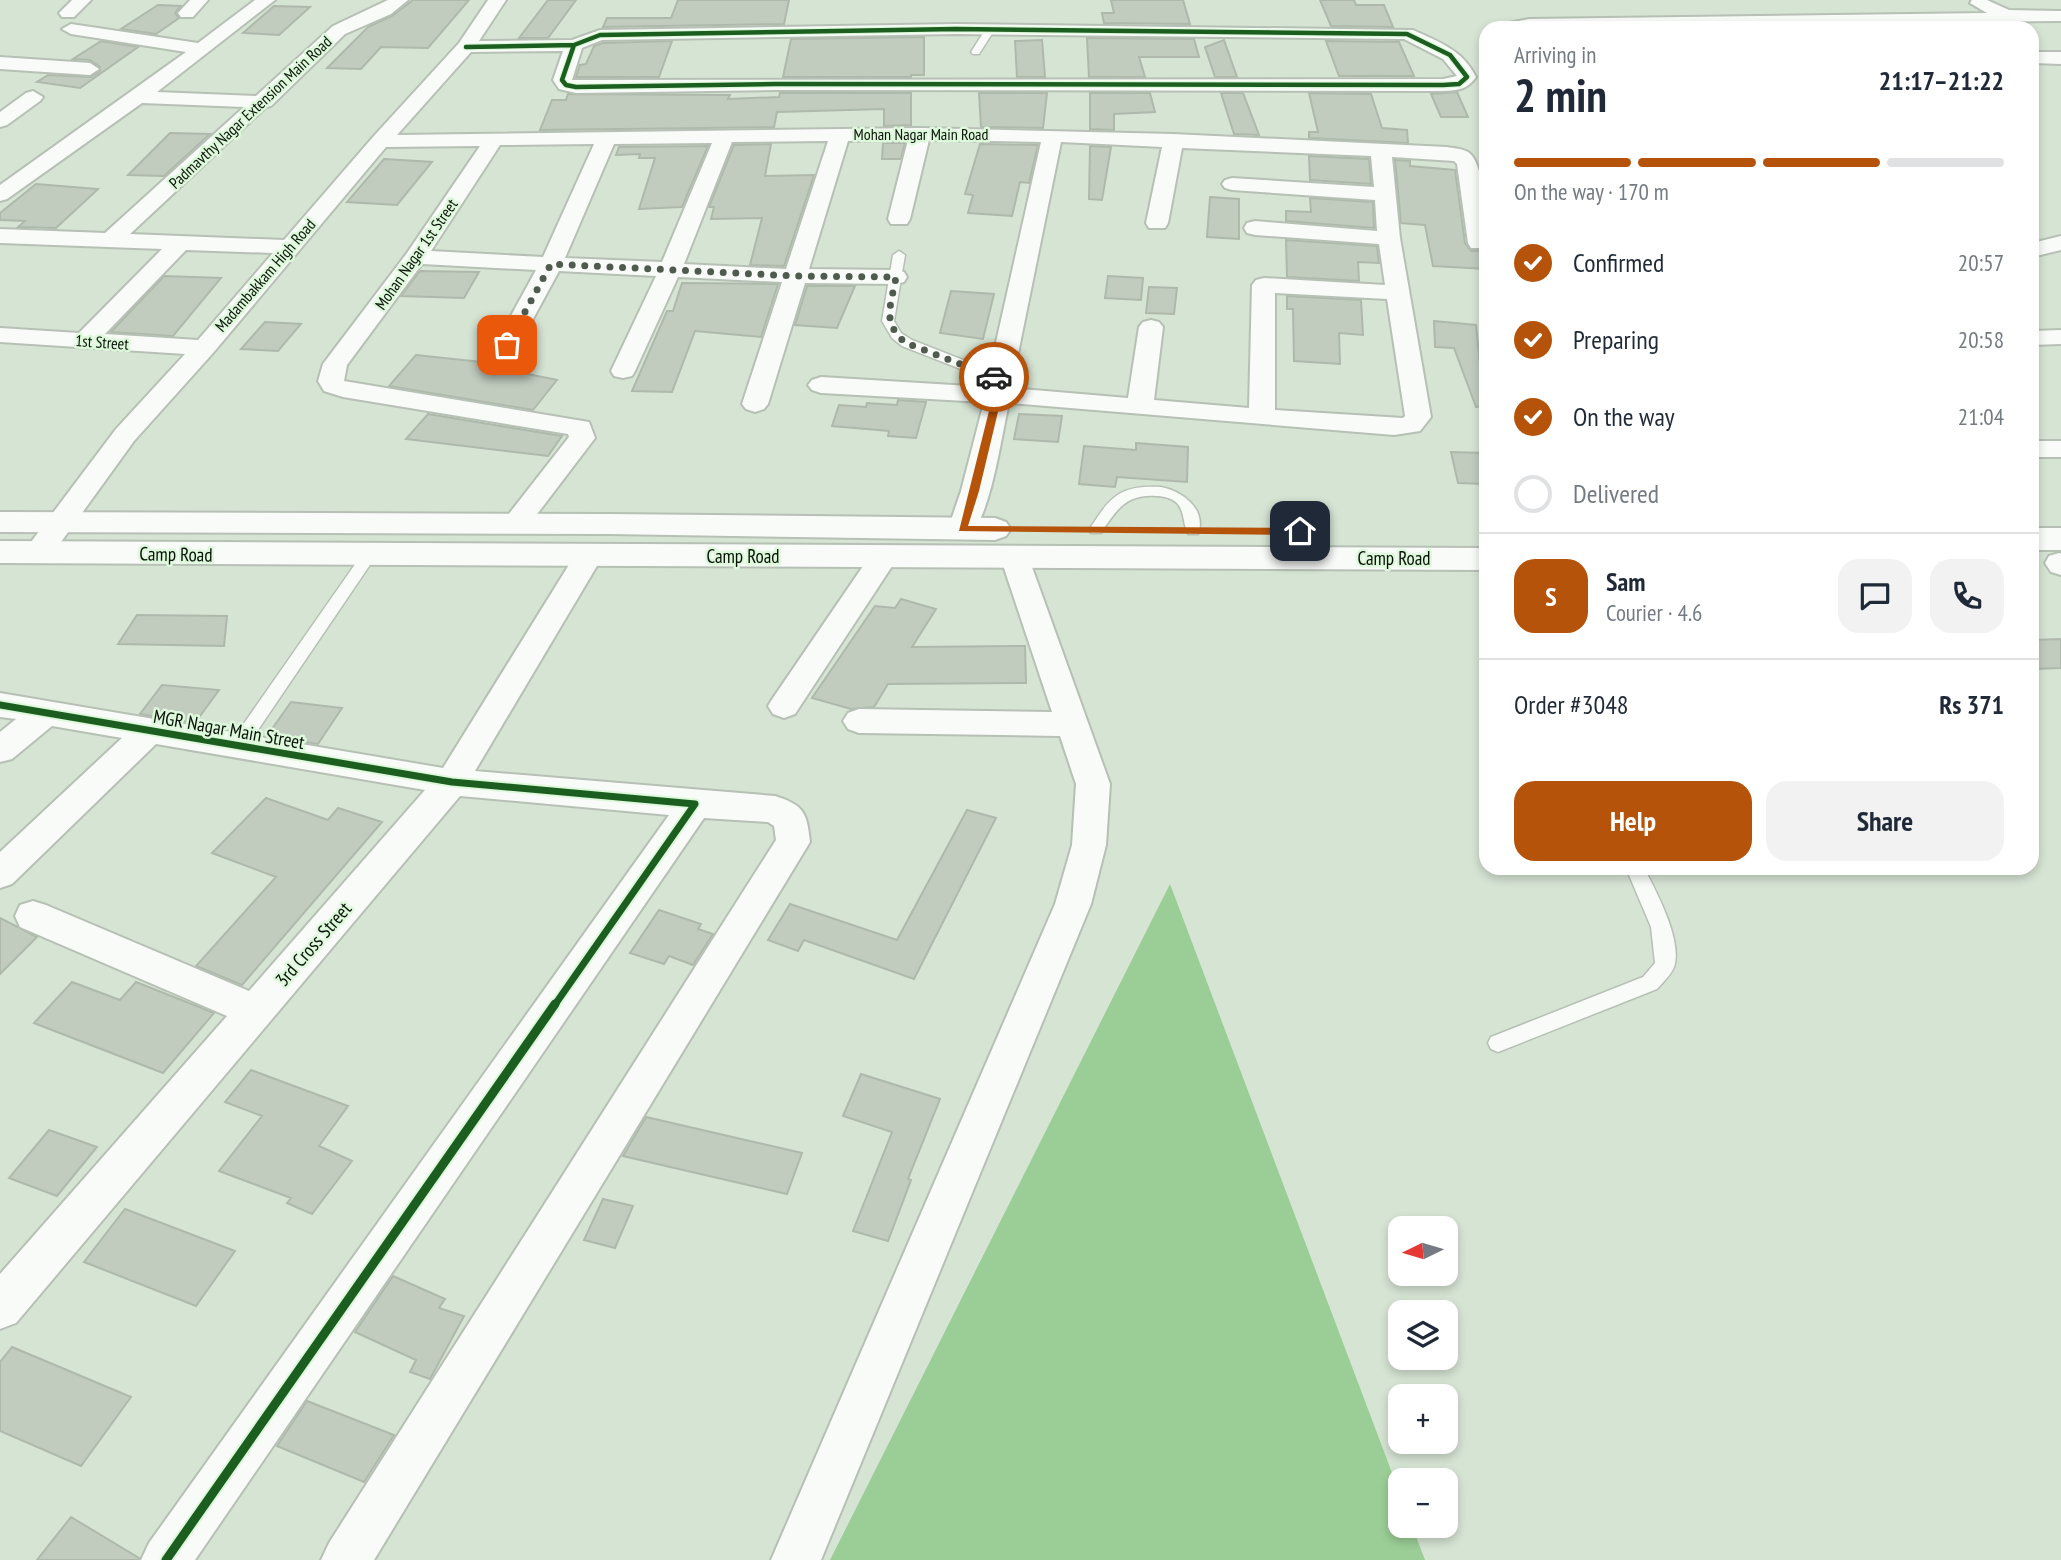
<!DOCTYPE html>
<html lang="en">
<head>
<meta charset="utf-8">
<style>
	body { margin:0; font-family:"PT Sans Narrow",sans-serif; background:#f2f2f3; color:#1f2937; height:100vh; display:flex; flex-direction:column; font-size:26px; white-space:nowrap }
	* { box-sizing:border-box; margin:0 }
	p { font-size:23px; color:#747a83 }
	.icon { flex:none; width:38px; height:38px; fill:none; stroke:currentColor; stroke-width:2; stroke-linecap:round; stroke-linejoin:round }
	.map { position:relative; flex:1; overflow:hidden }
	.drawer { position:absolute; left:1479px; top:21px; width:560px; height:854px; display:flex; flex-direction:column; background:#fff; border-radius:21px; box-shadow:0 4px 10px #0003 }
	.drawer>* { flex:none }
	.needle { width:46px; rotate:265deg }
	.buttons { position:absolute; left:1388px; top:1216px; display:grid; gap:14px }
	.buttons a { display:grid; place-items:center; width:70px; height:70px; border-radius:14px; background:#fff; box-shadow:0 4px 10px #0003; font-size:35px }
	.pin { position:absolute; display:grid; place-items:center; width:60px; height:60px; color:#fff; margin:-30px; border-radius:14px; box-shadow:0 4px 10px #0006 }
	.courier { position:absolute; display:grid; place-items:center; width:70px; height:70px; margin:-35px; border:5px solid #b45309; border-radius:50%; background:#fff; color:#222; box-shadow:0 2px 9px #0007 }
	.headline em { font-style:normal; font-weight:700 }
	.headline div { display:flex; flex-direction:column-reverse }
	.headline { display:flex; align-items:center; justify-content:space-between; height:119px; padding:0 35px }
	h1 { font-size:46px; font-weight:700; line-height:52px }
	.bar { display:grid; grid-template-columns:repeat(4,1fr); gap:10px 7px; align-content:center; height:84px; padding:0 35px }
	.bar i { height:9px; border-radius:5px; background:#e0e1e3 }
	.bar .selected { background:#b45309 }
	.bar p { grid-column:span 4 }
	.line { display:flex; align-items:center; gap:18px; padding:0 35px; border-top:2px solid #e0e1e3 }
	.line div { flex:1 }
	.round { display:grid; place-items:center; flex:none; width:74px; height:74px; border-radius:21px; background:#f2f2f3 }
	ol { padding:0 35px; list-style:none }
	li { display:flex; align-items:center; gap:21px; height:77px }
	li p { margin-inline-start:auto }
	li .icon { padding:7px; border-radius:50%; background:#b45309; color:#fff; stroke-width:4 }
	li:last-child { color:#747a83 }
	li i { width:38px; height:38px; border:4px solid #e0e1e3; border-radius:50% }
	.cta { display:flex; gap:14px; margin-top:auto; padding:14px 35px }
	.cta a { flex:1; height:80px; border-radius:21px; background:#b45309; color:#fff; font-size:28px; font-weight:700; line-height:80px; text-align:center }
	.cta a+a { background:#f2f2f3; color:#1f2937 }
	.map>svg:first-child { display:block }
</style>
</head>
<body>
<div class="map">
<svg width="2061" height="1560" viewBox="0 0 2061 1560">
	<rect width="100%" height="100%" fill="#d6e4d4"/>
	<!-- water -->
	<path fill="#9bce96" d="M1170 884 1400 1494V1526H1412L1425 1560H830Z"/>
	<!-- building -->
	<path fill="#c1ccbf" stroke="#aeb9ac" stroke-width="2" d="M413 0H469L428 48 381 47 361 69 327 68 368 27 392 16Z
		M548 0H576L548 38H519Z
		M678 0H789L784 24 603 27 607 18H671Z
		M1111 0H1183L1190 24 1104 23 1102 13H1114Z
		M1320 0H1354L1356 5H1384L1393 27 1331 26Z
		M158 5 181 6 175 13 179 18 156 34 121 29Z
		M274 6 310 7 279 35 243 33Z
		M924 37V75H911V77H783L791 39Z
		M1087 38 1194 39 1199 57H1139L1145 77H1089Z
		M1042 40 1045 77H1017L1015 41Z
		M1224 40 1237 77H1215L1205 47Z
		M101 41 138 47 80 88 37 82 48 75 91 77 100 71V67L90 60 73 59Z
		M672 41 659 77H576L580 65 586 64 594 46 603 43Z
		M1326 41 1399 42 1414 76H1339Z
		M1457 92 1468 117H1441L1431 94Z
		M780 93H911V125L884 126V109L777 112 774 127 540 130 552 100H566L568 94 730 95 728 99 779 97Z
		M979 93H1047L1043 128 981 127Z
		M1090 93H1150L1155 112 1114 114V130L1090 129Z
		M1221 93H1243L1259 135 1234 134Z
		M1309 93 1371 94 1382 128 1407 130 1408 143 1309 138V132H1318Z
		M170 133 210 134 164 176 128 175Z
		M883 143H905L901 159H882Z
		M771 144 765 176 814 175 784 266 750 265 762 218 711 219 714 207H709L734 145Z
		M980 144 1038 145 1029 183 1020 182 1012 216 968 213 973 195 965 194Z
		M708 146 682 207 639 209 655 158H639L640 154 616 155 619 147Z
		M1090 146 1111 147 1102 200 1089 199Z
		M1309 156 1369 159 1371 184 1310 180Z
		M384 159 432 162 397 205 347 202Z
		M1395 160 1410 161V166L1455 170 1465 243 1471 251H1486V269L1433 266 1425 225 1401 223Z
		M36 184 98 189 56 228 18 227 25 221 0 220V213Z
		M1210 197 1239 199V239L1207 237Z
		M1310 198 1373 202 1374 228 1286 221V211L1311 212Z
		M1286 240 1377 246 1379 263 1358 262 1359 281 1287 277Z
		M420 271 479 272 464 298 401 296Z
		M164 276 221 278 173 336 111 332Z
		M1108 276 1143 278 1141 300 1105 298Z
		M682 283 778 284 761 337 695 331 672 392 632 391 667 311H673Z
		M807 286H855L837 328 795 325Z
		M1149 287 1177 288 1174 314 1146 313Z
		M951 291 994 294 983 339 940 333Z
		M1287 296 1361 300 1363 335 1339 333 1340 364 1294 361 1293 309H1287Z
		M1434 321 1476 325 1484 406 1476 407 1454 348 1435 347Z
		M265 322 301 324 278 351 241 349Z
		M416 355 481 362 485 371 495 375 508 370 557 380 533 410 389 386Z
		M898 400 926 402 916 438 888 436 889 431 832 426 839 405 866 407 867 403 897 405Z
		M428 414 562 436 548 456 406 439Z
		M1019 414 1062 416 1058 442 1014 439Z
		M1136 443 1188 447 1187 482 1117 477 1115 487 1079 484 1084 446 1136 450Z
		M1451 452 1486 453V484L1458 483Z
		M901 599 936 609 912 647 1025 646 1026 683 888 684 874 707 851 709 812 698 875 606 895 608Z
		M137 615 227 616 224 646 118 644Z
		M2061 639V668L2032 669V640Z
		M162 685 219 690 195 723 140 714Z
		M291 702 342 708 318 744 267 736Z
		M266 798 328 820 338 808 382 822 242 985 196 966 276 877 212 853Z
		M967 810 996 818 914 979 804 940 798 951 768 940 790 904 897 940Z
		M659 910 701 924 698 929 713 934 693 965 669 956 664 964 630 953Z
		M0 918 37 937 0 974Z
		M72 982 120 1000 136 982 214 1013 163 1073 34 1023Z
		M251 1070 348 1106 319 1146 352 1161 312 1214 287 1203 291 1198 219 1171 262 1116 225 1102Z
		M861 1074 940 1099 908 1179 911 1180 888 1241 853 1231 892 1132 843 1116Z
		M646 1117 802 1153 787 1194 623 1156Z
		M49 1130 97 1147 57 1196 9 1178Z
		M603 1199 633 1206 615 1248 584 1240Z
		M125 1209 235 1251 196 1306 84 1262Z
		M393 1276 445 1299 439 1308 464 1316 430 1379 410 1372 416 1360 355 1332Z
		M12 1347 131 1397 81 1466 0 1431V1362Z
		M307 1401 394 1435 364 1482 277 1446Z
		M71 1517 139 1558V1560H37Z"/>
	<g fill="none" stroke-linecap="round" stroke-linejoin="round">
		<defs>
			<path id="lane" d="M987 27 995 29 979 54H973L971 52Z
				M899 251 905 255 894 321 901 333 912 340 1004 376V382H994L902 346 892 338 882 321 893 255Z
				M1161 487C1182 491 1207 509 1198 534H1188C1183 525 1185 512 1177 503 1171 498 1164 496 1156 496 1126 494 1116 510 1101 533H1091L1089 530C1110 497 1119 485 1161 487Z
				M370 548 378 553 243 752H231L228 747 231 742 365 550Z
				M1626 868H1644C1656 891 1683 941 1674 967 1671 975 1662 983 1657 989L1498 1052 1491 1049 1488 1043 1491 1037 1643 977 1655 963 1651 927Z"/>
			<path id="street" d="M72 0H91L74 17H62L59 13Z
				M190 0H208L193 17H181L178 13Z
				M255 0H275L157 92 256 96 333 26 388 0H408L391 14 345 34 271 106 266 107 130 234 284 240 373 137 459 43 488 0H506L479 41 572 40 600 30 956 24 1413 30C1439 42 1463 50 1476 77 1467 90 1458 90 1443 91L775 90 576 93 559 89 553 80 563 51 471 52 397 135 920 128 1173 134 1447 147C1453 148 1463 149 1468 152 1486 163 1486 228 1486 248H1471L1468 243 1457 164 1454 161 1392 157 1400 238 1431 417 1420 431 1394 435 1009 403C1000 443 993 502 972 535L962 538 952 535 948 529 961 491 984 402 821 393 812 390 808 385 812 380 821 377 986 387 1041 142 929 140 910 219 907 224H891L888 219 908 140 848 141 809 269 896 270 904 272 907 277 904 282 896 284 805 283 768 404 764 409 755 412 746 409 742 404 782 282 678 277 635 371 632 376 623 378 614 376 611 371 656 276 559 271 508 365 505 370 496 372 487 370 484 365 536 270 422 264 347 365 344 381 589 422 595 438 525 530 515 533 505 530 501 524 569 437 568 434 343 397 324 391 318 381 323 364 407 253 480 146 386 147 213 353 134 441 48 560 38 562 28 560 24 553 28 546 116 429 185 354 0 342V328L79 333 162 249 0 243V229L105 233 244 107 142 103 7 199 0 201V185L186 52 71 34 62 29 71 24 198 43ZM956 34 1404 39 1443 59 1457 76 1443 79 572 80 582 48 602 40ZM828 141 786 269 684 264 732 142ZM1061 142 1162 147 1146 223 1149 228H1165L1168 223 1182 148 1371 156 1374 187 1232 178 1225 180 1222 184 1225 188 1232 190 1375 200 1377 231 1255 221 1247 223 1244 228 1247 233 1255 235 1379 244 1385 285 1264 278 1256 280 1252 285 1249 408 1154 400 1163 327 1159 322 1151 320 1143 322 1139 327 1128 398 1011 388ZM712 143 662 262 565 258 614 144ZM594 144 543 257 431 251 500 145ZM186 250 273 253 198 340 105 334ZM1275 293 1387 299 1405 416 1403 418 1275 410Z
				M1972 0H1987L2009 10 2061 11V21L1501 28 1504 24 1529 19 1987 13 1970 3Z
				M2032 52H2061V64L2032 63Z
				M0 57 90 63 99 69 90 75 0 69Z
				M33 91 43 97 40 101 7 125 0 127V112L26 93Z
				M2061 236V250L2032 257V243Z
				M2061 330V344L2032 345V331Z
				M2032 441H2061V457H2032Z
				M590 545 600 547 604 554 475 771 775 796C804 805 807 813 810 842L374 1560H321L329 1543 776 840 774 826 768 822 704 818 195 1560H141L149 1543 669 815 460 796 16 1323 0 1329V1274L227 1016 20 927 15 916 20 905 33 901 46 905 249 991 425 790 156 744 12 884 0 888V852L122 738 52 726 12 759 0 762V732L16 719 0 717V693L443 768 580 547Z
				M1014 547 1024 549 1028 556 1110 784 1106 845 1091 904 821 1560H771L1055 904 1072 845 1076 784 1060 736 859 733 848 729 843 721 848 713 859 709 1052 712 1000 556 1004 549Z
				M884 548 894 550 898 557 795 714 784 718 773 714 768 706 773 698 874 550Z
				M2059 553 2061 554V575L2051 572 2045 563 2049 556Z"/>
			<path id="primary" d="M0 512 609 514 995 518 1006 522 1011 529 1006 536 995 540 609 534 0 532Z
				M2032 528H2061V550H2032Z
				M0 541 1486 548V570L0 563Z"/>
		</defs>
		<!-- lane casing -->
		<use href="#lane" stroke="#b6c0b4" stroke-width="3"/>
		<!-- street casing -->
		<use href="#street" stroke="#b6c0b4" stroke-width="4"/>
		<!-- primary casing -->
		<use href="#primary" stroke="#b6c0b4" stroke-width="4"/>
		<!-- lane -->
		<use href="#lane" fill="#f9fbf9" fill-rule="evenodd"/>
		<!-- street -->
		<use href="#street" fill="#f9fbf9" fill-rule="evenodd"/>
		<!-- primary -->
		<use href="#primary" fill="#f9fbf9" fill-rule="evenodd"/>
		<defs>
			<path id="cycleway-far2" d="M956 29 1407 34 1450 55 1467 77 1459 84 1443 85 775 84 576 87 566 85 562 80 574 45 600 35Z
				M466 47 574 45"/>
			<path id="cycleway-far1" d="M0 705 452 782 695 804 554 1006"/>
			<path id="cycleway" d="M166 1560 555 1004"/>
		</defs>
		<!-- cycleway-far2 casing -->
		<use href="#cycleway-far2" stroke="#def8db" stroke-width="7"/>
		<!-- cycleway-far1 casing -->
		<use href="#cycleway-far1" stroke="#def8db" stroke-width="11"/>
		<!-- cycleway casing -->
		<use href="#cycleway" stroke="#def8db" stroke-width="13"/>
		<!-- cycleway-far2 -->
		<use href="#cycleway-far2" stroke="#1b5e20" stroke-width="4.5"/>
		<!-- cycleway-far1 -->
		<use href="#cycleway-far1" stroke="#1b5e20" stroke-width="7"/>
		<!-- cycleway -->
		<use href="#cycleway" stroke="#1b5e20" stroke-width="9"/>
	</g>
	<!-- route -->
	<path fill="#b45309" d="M994 375 1003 379 1002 395 979 491 968 526 1300 528 1304 531 1300 535 959 531 993 395 994 380 990 377Z"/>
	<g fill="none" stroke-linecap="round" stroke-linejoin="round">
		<!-- done -->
		<path stroke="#505b4f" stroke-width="7" stroke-dasharray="0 12.6" d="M507 345 551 264 796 276 896 277C891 306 881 323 906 343L994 377"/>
	</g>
	<g text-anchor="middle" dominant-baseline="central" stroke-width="5" stroke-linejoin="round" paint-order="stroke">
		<!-- far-street labels -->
		<g font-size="16" fill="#081107" stroke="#def8db">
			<text transform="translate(250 112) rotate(-43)">Padmavthy Nagar Extension Main Road</text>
			<text x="921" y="134">Mohan Nagar Main Road</text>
			<text transform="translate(416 254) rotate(-55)">Mohan Nagar 1st Street</text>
			<text transform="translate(265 275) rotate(-49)">Madambakkam High Road</text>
			<text transform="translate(102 342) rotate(4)">1st Street</text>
		</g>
		<!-- street labels -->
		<g font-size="19" fill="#081107" stroke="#def8db">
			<text transform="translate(176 554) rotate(1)">Camp Road</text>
			<text x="743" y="556">Camp Road</text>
			<text x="1394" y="558">Camp Road</text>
			<text transform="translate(229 729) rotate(10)">MGR Nagar Main Street</text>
			<text transform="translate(313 944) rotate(-49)">3rd Cross Street</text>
		</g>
	</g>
</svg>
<div class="buttons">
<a><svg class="needle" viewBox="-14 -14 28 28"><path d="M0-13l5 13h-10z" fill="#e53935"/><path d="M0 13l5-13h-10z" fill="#747a83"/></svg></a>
<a><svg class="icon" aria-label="layers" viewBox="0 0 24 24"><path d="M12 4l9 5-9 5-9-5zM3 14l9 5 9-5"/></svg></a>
<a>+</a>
<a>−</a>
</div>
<div class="pin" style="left:507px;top:345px;background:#ea580c"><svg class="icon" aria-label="bag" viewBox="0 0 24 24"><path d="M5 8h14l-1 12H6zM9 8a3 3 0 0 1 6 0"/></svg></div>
<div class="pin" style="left:1300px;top:531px;background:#1f2937"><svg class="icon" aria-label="home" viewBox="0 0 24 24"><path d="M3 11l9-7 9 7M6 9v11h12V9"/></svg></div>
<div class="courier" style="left:994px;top:377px"><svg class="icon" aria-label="car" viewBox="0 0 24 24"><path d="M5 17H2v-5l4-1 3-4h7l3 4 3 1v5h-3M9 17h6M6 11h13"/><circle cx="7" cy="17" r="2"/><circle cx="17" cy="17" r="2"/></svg></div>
<section class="drawer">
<div class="headline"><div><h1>2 min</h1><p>Arriving in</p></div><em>21:17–21:22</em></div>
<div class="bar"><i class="selected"></i><i class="selected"></i><i class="selected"></i><i></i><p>On the way · 170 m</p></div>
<ol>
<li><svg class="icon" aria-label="check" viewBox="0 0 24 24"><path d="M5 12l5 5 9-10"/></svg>Confirmed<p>20:57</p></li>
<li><svg class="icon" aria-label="check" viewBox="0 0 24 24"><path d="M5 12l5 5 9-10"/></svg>Preparing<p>20:58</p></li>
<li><svg class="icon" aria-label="check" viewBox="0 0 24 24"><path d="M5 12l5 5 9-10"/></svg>On the way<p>21:04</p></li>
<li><i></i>Delivered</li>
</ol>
<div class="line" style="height:126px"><b class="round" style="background:#b45309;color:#fff">S</b><div><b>Sam</b><p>Courier · 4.6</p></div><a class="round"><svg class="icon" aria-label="chat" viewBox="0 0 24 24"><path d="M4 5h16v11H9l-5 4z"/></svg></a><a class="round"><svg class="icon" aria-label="phone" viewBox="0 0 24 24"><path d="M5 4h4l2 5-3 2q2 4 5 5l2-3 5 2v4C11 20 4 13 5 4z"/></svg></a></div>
<div class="line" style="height:91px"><div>Order #3048</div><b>Rs 371</b></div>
<div class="cta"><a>Help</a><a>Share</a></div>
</section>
</div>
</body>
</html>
